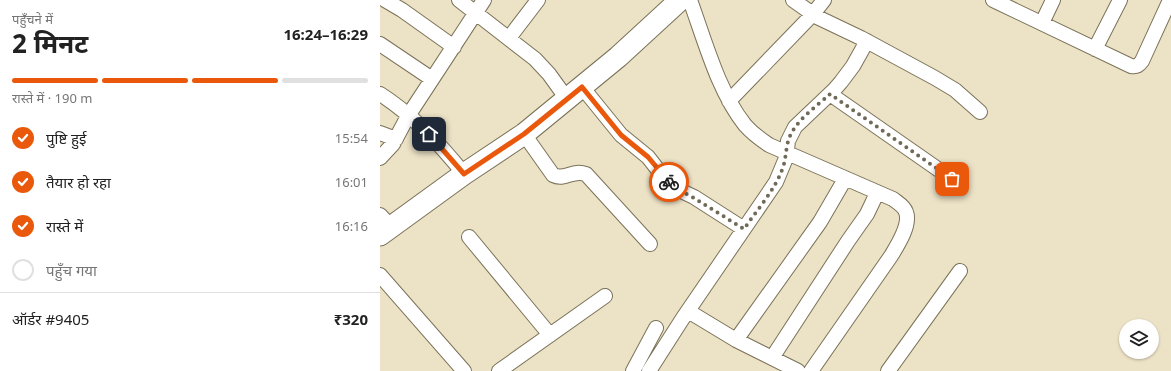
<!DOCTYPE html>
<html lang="hi">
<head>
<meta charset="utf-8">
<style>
	body { margin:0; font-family:"Noto Sans","Noto Sans Devanagari",sans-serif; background:#f2f2f2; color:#222; height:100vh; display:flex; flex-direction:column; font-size:15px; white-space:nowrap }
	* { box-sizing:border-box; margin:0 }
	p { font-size:13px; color:#767676 }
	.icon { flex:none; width:22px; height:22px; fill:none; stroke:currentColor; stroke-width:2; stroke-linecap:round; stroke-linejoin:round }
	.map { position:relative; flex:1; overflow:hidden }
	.drawer { display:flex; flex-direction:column; background:#fff; width:380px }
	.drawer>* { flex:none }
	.fabs { position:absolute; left:739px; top:319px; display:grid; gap:8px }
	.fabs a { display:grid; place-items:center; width:40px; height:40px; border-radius:50%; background:#fff; box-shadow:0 1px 3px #0004; font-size:20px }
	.pin { position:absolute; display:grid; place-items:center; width:34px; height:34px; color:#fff; margin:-17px; border-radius:8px; box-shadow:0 2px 6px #0006 }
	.courier { position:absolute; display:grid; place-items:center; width:40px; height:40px; margin:-20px; border:3px solid #ea580c; border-radius:50%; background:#fff; color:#222; box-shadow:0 1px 5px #0007 }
	.head em { font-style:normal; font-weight:700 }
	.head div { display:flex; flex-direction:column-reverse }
	.head { display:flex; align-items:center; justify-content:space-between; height:68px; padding:0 12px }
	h1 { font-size:26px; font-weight:700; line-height:30px }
	.bar { display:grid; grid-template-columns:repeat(4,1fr); gap:6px 4px; align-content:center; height:48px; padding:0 12px }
	.bar i { height:5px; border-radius:3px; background:#e0e0e0 }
	.bar .on { background:#ea580c }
	.bar p { grid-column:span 4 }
	.line { display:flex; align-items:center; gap:10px; padding:0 12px; border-top:1px solid #e0e0e0 }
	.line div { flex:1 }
	ol { padding:0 12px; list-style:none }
	li { display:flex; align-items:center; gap:12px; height:44px }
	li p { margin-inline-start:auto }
	li .icon { padding:4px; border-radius:50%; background:#ea580c; color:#fff; stroke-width:4 }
	li:last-child { color:#767676 }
	li i { width:22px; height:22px; border:2px solid #e0e0e0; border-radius:50% }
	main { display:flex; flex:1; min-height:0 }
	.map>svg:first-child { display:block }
</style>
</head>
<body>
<main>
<section class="drawer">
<div class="head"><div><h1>2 मिनट</h1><p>पहुँचने में</p></div><em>16:24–16:29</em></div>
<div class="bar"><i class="on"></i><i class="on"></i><i class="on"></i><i></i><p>रास्ते में · 190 m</p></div>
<ol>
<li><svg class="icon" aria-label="check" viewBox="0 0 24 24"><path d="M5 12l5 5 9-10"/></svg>पुष्टि हुई<p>15:54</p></li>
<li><svg class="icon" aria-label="check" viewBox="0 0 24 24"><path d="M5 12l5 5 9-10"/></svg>तैयार हो रहा<p>16:01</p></li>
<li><svg class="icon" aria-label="check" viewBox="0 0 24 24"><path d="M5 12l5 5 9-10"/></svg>रास्ते में<p>16:16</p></li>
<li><i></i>पहुँच गया</li>
</ol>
<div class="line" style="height:52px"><div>ऑर्डर #9405</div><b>₹320</b></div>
</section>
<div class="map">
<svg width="791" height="371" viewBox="0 0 791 371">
	<rect width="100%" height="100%" fill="#ece2c6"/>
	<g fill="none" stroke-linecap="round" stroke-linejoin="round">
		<defs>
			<path id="minor" d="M5 0 22 10 74 47
				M79 0 155 59 169 74 187 99
				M310 0C325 41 338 91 365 125 372 133 380 139 389 145L513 199C518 203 524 206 526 212 531 225 517 246 511 256L431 371
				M413 0 437 17 481 38 555 78 575 90 600 112
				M613 0 751 66C757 67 759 65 762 61L790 0
				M662 23 673 0
				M129 38 158 0
				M0 44 52 79
				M715 49 740 0
				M202 87 241 135 268 157 286 180 295 188 314 197 364 229
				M0 94C33 115 60 144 84 174
				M450 94 572 179
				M349 101 433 14 444 0
				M0 133 16 139
				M144 134 173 175C185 181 192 169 206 174L270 244
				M0 158 13 144 28 116 104 0
				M0 215 11 227
				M89 237 170 335
				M0 275 84 371
				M308 311 356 340 418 371
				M356 340 440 222 465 179
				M392 358 468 241 487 214 497 193
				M119 371 225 296
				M253 371 276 328
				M269 371 303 318 396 182 406 158 408 141 415 127 454 90 461 82 473 66 487 41
				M508 371 580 271"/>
			<path id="highway" d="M0 235 84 174 144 134 238 57 300 0"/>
		</defs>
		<!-- minor casing -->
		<use href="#minor" stroke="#7a7258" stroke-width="16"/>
		<!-- highway casing -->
		<use href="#highway" stroke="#7a7258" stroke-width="23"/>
		<!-- minor -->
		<use href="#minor" stroke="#fff" stroke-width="14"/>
		<!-- highway -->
		<use href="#highway" stroke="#fff" stroke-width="21"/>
	</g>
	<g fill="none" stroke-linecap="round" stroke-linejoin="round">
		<!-- done -->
		<path stroke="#706a59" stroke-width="4" stroke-dasharray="0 7.2" d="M289 182 295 188 314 198 364 229C377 210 394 191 402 170 407 158 405 145 411 134 419 118 437 106 450 94L572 179"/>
		<!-- route -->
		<path stroke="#ea580c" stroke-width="5" d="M49 134 84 174 144 134 202 87 241 135 268 157 289 182"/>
	</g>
</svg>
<div class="fabs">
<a><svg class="icon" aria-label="layers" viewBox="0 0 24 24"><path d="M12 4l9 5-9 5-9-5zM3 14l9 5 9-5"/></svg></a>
</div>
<div class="pin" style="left:572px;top:179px;background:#ea580c"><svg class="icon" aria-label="bag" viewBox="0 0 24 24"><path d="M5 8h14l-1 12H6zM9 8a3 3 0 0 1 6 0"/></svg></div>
<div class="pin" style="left:49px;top:134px;background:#1f2937"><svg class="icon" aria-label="home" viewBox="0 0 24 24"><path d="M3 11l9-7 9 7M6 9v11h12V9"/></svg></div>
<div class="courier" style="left:289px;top:182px"><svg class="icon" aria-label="bike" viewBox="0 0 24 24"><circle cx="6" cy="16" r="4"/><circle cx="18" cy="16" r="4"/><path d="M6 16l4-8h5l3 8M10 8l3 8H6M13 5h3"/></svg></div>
</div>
</main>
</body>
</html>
